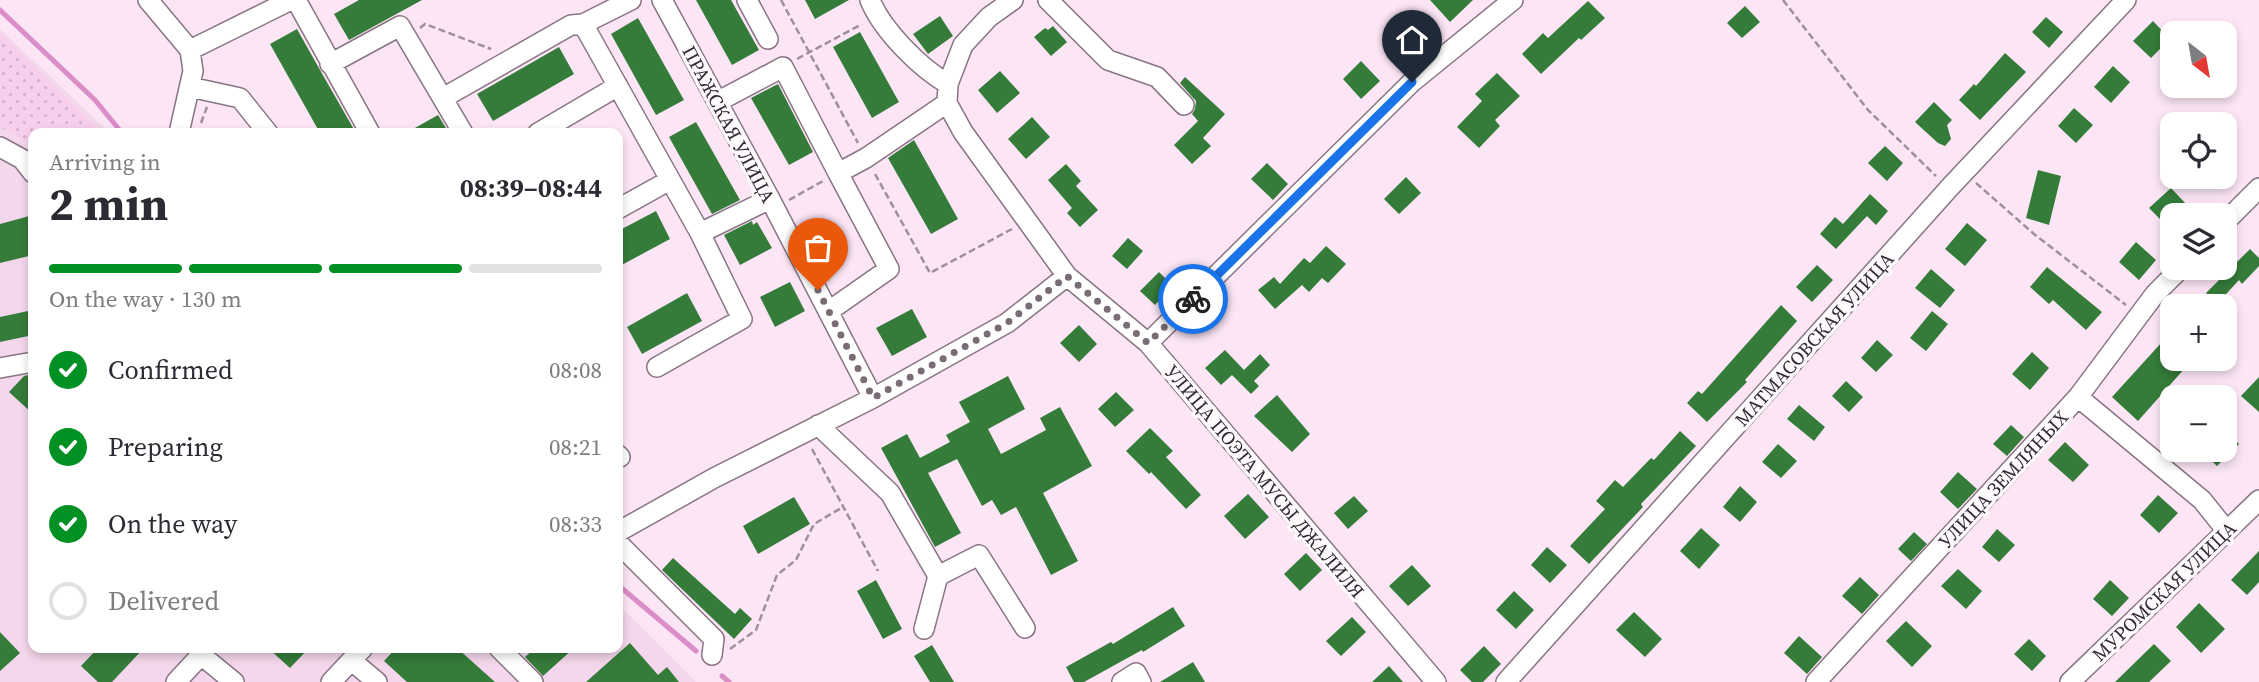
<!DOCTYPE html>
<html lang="en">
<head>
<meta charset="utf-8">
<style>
	body { margin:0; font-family:"Source Serif 4",serif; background:#f2f2f3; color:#2b2b33; height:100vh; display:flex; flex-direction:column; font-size:26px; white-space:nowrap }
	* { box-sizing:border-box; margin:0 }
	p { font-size:23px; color:#7c7c81 }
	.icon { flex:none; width:38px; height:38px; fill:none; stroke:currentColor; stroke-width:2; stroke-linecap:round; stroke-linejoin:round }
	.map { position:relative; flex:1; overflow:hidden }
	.panel { position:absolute; left:28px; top:128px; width:595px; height:525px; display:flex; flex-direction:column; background:#fff; border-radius:14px; box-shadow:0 4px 10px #0003 }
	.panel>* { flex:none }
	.needle { width:46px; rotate:149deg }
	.fabs { position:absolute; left:2160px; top:21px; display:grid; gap:14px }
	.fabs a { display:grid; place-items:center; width:77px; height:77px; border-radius:14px; background:#fff; box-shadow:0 4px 10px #0003; font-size:35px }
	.pin { position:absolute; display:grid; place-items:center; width:60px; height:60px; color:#fff; margin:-72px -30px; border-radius:50% 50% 50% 0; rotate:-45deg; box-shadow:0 0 7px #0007 }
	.pin .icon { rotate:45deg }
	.courier { position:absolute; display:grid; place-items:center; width:70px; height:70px; margin:-35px; border:5px solid #1a73e8; border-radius:50%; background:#fff; color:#222; box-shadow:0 2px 9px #0007 }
	.overview em { font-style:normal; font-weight:700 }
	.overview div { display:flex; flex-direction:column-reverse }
	.overview { display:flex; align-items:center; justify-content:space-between; height:119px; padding:0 21px }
	h1 { font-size:46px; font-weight:700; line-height:52px }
	.bar { display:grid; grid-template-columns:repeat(4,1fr); gap:10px 7px; align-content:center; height:84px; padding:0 21px }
	.bar i { height:9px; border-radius:5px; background:#e1e1e2 }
	.bar .selected { background:#019023 }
	.bar p { grid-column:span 4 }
	ol { padding:0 21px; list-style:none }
	li { display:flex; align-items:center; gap:21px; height:77px }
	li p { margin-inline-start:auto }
	li .icon { padding:7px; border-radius:50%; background:#019023; color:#fff; stroke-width:4 }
	li:last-child { color:#7c7c81 }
	li i { width:38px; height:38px; border:4px solid #e1e1e2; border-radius:50% }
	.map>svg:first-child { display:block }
</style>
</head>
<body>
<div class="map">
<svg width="2259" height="682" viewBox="0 0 2259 682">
	<defs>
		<pattern id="grass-dots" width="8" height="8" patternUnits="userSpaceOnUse" patternTransform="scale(1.75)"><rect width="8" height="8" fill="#f8ceed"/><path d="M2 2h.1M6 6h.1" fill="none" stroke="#d5b1cc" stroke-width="1.8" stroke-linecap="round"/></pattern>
	</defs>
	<rect width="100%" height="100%" fill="#fce6f6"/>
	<!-- built -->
	<path fill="#f4d7ec" d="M0 29 110 133H33V648H618V604L696 682H0Z"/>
	<!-- grass -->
	<path fill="url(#grass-dots)" d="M0 33 103 133H33V145L0 127Z"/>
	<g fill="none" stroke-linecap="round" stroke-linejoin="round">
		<!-- stream -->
		<path stroke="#db8dc8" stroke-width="5" d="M0 10 95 100 122 133
			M618 585 696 651
			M722 676 729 682"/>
	</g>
	<!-- building -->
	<path fill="#357b39" d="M359 0H422L349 40 334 14Z
		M696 0H731L759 50 732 65Z
		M805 0H849L815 19Z
		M1430 0H1473L1450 22Z
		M1588 1 1605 18 1581 40 1579 38 1541 74 1522 54 1543 33 1548 38Z
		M1745 6 1760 22 1742 38 1727 23Z
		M940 16 953 36 928 54 913 34Z
		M2046 17 2063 32 2049 48 2032 32Z
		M638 18 684 100 656 115 611 34Z
		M2153 21 2170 39 2151 58 2133 41Z
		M1053 26 1067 42 1051 56 1034 37 1045 28 1048 30Z
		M297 29 320 70 356 133H320L270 44Z
		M860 32 899 102 872 118 833 47Z
		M559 47 574 74 493 121 477 94Z
		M2005 53 2026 72 1980 120 1959 100 1974 84 1976 86Z
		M1361 61 1380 81 1361 99 1343 79Z
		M2113 66 2130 82 2111 103 2094 87Z
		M1000 71 1020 93 997 113 978 90Z
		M1497 73 1520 96 1495 120 1500 126 1479 148 1457 127 1482 101 1475 94Z
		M1185 77 1225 114 1203 138 1211 146 1192 164 1174 145 1198 121 1192 114 1195 109 1196 101 1180 83Z
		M778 84 813 152 789 165 751 98Z
		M1934 102 1952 120 1947 125 1951 139 1945 146 1938 143 1915 122Z
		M2074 108 2093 125 2076 143 2058 126Z
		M438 115 449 133H406Z
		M1032 117 1050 137 1026 159 1008 139Z
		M696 122 740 200 712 214 669 137Z
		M914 140 958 219 931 234 888 158Z
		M1885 146 1903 163 1887 181 1868 163Z
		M1267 163 1288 184 1273 200 1251 179Z
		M1066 164 1081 181 1076 186 1098 210 1080 227 1067 213 1072 208 1048 180Z
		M2038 170 2061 176 2049 225 2026 218Z
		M1406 177 1421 193 1399 214 1384 199Z
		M2171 188 2187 205 2176 215H2172V220L2166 225 2149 208Z
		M1870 194 1888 211 1876 225 1867 216 1836 249 1820 234 1835 217 1843 224Z
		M656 211 670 239 618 267V231Z
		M33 215V255L0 263V224Z
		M752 221 753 225 757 222 772 248 740 265 724 235Z
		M1967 223 1987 240 1965 266 1945 249Z
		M1128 238 1143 251 1127 269 1112 256Z
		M2136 242 2156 260 2139 280 2119 262Z
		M1326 246 1346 264 1328 283 1322 278 1309 292 1302 285 1275 309 1258 290 1274 277 1280 284 1304 258 1310 263Z
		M2250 249 2259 258V266L2242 284 2239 280 2217 304 2206 293Z
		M1817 265 1833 280 1812 302 1796 287Z
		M2047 267 2102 312 2086 330 2053 300 2049 304 2030 287Z
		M1931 269 1955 290 1940 308 1915 288Z
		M1159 272 1173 286 1155 305 1140 291Z
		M790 282 805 311 775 327 760 297Z
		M687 293 702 321 642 354 627 327Z
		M1781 305 1797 321 1745 380 1747 382 1707 422 1687 403 1698 391 1702 394Z
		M912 309 927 337 892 356 876 328Z
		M33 310V335L0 342V317Z
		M1932 311 1948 324 1926 351 1910 338Z
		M1079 325 1097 344 1079 362 1060 343Z
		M2172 331V359H2176L2185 368 2138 421 2112 397Z
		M1877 340 1893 355 1876 372 1861 358Z
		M1225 350 1244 370 1260 354 1270 365 1254 381 1259 386 1251 394 1232 375 1221 385 1205 368Z
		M2032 352 2049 368 2030 390 2012 374Z
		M33 374V414L9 392 24 376Z
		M1008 376 1025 409 988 429 1001 454 1046 430 1040 418 1060 407 1092 466 1043 493 1078 561 1051 575 1016 507 1001 515 992 500 982 506 957 459 928 473 961 533 935 547 881 448 907 434 920 458 950 442 946 435 970 422 959 402Z
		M2259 377V412L2241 396Z
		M1846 381 1863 397 1849 412 1832 396Z
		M1116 392 1134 410 1115 427 1098 409Z
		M1277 395 1310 434 1292 452 1254 416Z
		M1799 405 1825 427 1814 441 1787 419Z
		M2011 425 2024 437 2007 456 1993 444Z
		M1150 428 1173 451 1166 457 1201 495 1186 509 1151 472 1149 474 1126 451Z
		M2224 429 2239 444 2217 466 2200 450H2224Z
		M1680 431 1696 446 1641 504 1643 507 1589 564 1570 546 1605 509 1596 501 1615 480 1623 487 1651 458 1654 460Z
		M2065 442 2089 465 2073 482 2048 460Z
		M1778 444 1797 461 1781 478 1762 462Z
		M1958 472 1977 489 1958 509 1940 492Z
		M1740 486 1757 502 1740 522 1723 507Z
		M1248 494 1269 517 1245 539 1224 516Z
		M2158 495 2178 513 2159 533 2140 515Z
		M1354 496 1368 511 1348 529 1334 513Z
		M794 497 810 524 758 554 743 526Z
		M1701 528 1720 545 1699 569 1680 551Z
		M1997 529 2015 545 1999 562 1982 547Z
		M1914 532 1927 544 1911 561 1898 549Z
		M1547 547 1567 565 1550 583 1531 565Z
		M2259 551V582L2247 595 2231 580Z
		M1306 553 1322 570 1300 591 1284 574Z
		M673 558 735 614 740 608 752 619 734 639 662 570Z
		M1412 565 1431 586 1408 606 1389 586Z
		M1958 569 1982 591 1966 609 1941 586Z
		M1860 577 1879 595 1862 614 1842 596Z
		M876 580 902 629 883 639 857 591Z
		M2110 580 2129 598 2112 616 2093 599Z
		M1514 591 1534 610 1516 629 1496 610Z
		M2199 603 2225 629 2201 653 2176 627Z
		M1173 607 1185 626 1143 652 1142 650 1084 682H1074L1066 667 1111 642 1113 644Z
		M1634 612 1662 639 1645 657 1616 630Z
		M1352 617 1366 632 1341 656 1326 641Z
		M1906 621 1932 646 1912 667 1886 641Z
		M0 632 20 653 0 671Z
		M1799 636 1822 657 1807 674 1784 653Z
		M2029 639 2046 656 2032 671 2014 654Z
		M630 643 658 675 667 667 679 682H586Z
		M2154 644 2171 661 2149 682H2115Z
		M932 645 954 682H930L914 656Z
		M1484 646 1501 664 1483 682H1472L1460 670Z
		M98 648H144L112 682H98L81 666Z
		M268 648H309L290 668Z
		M396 648H457L495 682H407L384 661Z
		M535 648H574L543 676 525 657Z
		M1193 662 1205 682H1160Z
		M1389 666 1403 682H1372Z"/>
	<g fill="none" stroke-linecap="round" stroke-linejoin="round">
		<defs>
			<path id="minor" d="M148 0 190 50 193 71 179 133
				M296 0 370 133
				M631 0 583 24 700 233
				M662 0 770 199 873 398
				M747 0 768 39
				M870 0C882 30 920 68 948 84
				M1013 0 989 17 963 45 948 84 947 103 963 132 1067 276 1148 343 1436 682
				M1048 0 1108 60 1157 77 1184 105
				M190 50 291 0
				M330 64 400 26 463 133
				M190 87 240 98 268 133
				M443 98 571 25 583 24
				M717 102 783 67 838 173 866 158 947 103
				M538 133 618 86
				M0 147 22 159 33 173
				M618 209 670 180
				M2224 223 2259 188
				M829 311 889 269 838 173
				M1148 343 1412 82 1513 0
				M657 367 742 319 700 233 770 199
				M0 368 33 362
				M2078 397 2202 500 2226 530
				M818 425 890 493 938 576 979 555 1025 628
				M618 455 620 457
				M618 532 714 478 873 398 1007 323 1067 276
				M618 543 714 639 712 655
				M924 629 938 576
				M499 648 533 682
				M352 661 377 682
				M176 682 201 655 234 682
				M331 682 363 648
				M1122 682 1136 673 1141 682
				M1506 682 1951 186 2126 0
				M1816 682 2078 397 2155 294 2181 268
				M2070 682 2259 500"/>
		</defs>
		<!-- minor casing -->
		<use href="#minor" stroke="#887482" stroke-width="22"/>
		<!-- path -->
		<path stroke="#9e8f9a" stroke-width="2.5" stroke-dasharray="7 3.5" stroke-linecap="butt" d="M781 0 858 143
			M1783 0 1868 110 1936 176
			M420 28 425 24 491 49
			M797 59 862 24
			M201 123 207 107
			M875 174 930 273 1012 229
			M1976 183 2034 234 2126 305
			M789 200 823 181
			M812 449 878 571
			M730 649 756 630 777 575 796 560 814 524 843 507"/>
		<!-- minor -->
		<use href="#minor" stroke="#fff" stroke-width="19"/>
	</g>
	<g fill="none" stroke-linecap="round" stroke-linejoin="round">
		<!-- done -->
		<path stroke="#796c76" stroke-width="7" stroke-dasharray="0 12.6" d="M818 290 873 398 1007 323 1067 276 1148 343 1193 299"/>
		<!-- route -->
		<path stroke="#1a73e8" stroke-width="9" d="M1193 299 1412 82"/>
	</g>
	<g text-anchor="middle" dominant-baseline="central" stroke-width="7" stroke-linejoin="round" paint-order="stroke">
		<!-- street labels -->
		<g font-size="19" fill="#332b31" stroke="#fef9fc">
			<text transform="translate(729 124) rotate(62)">ПРАЖСКАЯ УЛИЦА</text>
			<text transform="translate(1814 339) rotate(-48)">МАТМАСОВСКАЯ УЛИЦА</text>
			<text transform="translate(2003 479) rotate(-47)">УЛИЦА ЗЕМЛЯНЫХ</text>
			<text transform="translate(1265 481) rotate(50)">УЛИЦА ПОЭТА МУСЫ ДЖАЛИЛЯ</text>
			<text transform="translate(2164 591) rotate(-44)">МУРОМСКАЯ УЛИЦА</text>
		</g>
	</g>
</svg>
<div class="fabs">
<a><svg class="needle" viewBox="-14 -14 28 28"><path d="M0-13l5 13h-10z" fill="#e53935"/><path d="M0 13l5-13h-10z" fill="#7c7c81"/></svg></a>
<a><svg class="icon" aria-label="locate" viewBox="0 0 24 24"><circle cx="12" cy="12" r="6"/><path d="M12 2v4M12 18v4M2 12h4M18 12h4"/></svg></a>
<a><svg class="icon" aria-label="layers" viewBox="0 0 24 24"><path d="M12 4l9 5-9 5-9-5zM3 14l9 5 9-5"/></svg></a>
<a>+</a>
<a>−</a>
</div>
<div class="pin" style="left:818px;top:290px;background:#ea580c"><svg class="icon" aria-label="bag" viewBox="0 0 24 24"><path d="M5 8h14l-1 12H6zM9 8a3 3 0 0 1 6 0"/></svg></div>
<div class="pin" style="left:1412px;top:82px;background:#1f2937"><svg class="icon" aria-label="home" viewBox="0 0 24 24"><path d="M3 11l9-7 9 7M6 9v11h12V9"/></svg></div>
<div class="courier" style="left:1193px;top:299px"><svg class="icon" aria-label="bike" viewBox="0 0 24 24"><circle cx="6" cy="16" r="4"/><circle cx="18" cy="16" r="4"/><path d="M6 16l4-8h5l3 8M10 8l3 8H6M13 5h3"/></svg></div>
<section class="panel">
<div class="overview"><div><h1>2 min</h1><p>Arriving in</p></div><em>08:39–08:44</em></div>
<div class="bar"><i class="selected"></i><i class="selected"></i><i class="selected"></i><i></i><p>On the way · 130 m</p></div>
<ol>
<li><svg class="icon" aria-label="check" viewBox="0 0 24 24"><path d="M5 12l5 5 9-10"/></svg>Confirmed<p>08:08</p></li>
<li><svg class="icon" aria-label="check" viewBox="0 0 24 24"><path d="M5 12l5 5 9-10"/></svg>Preparing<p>08:21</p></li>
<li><svg class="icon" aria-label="check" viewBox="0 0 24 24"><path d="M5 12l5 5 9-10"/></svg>On the way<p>08:33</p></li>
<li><i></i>Delivered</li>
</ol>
</section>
</div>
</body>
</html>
